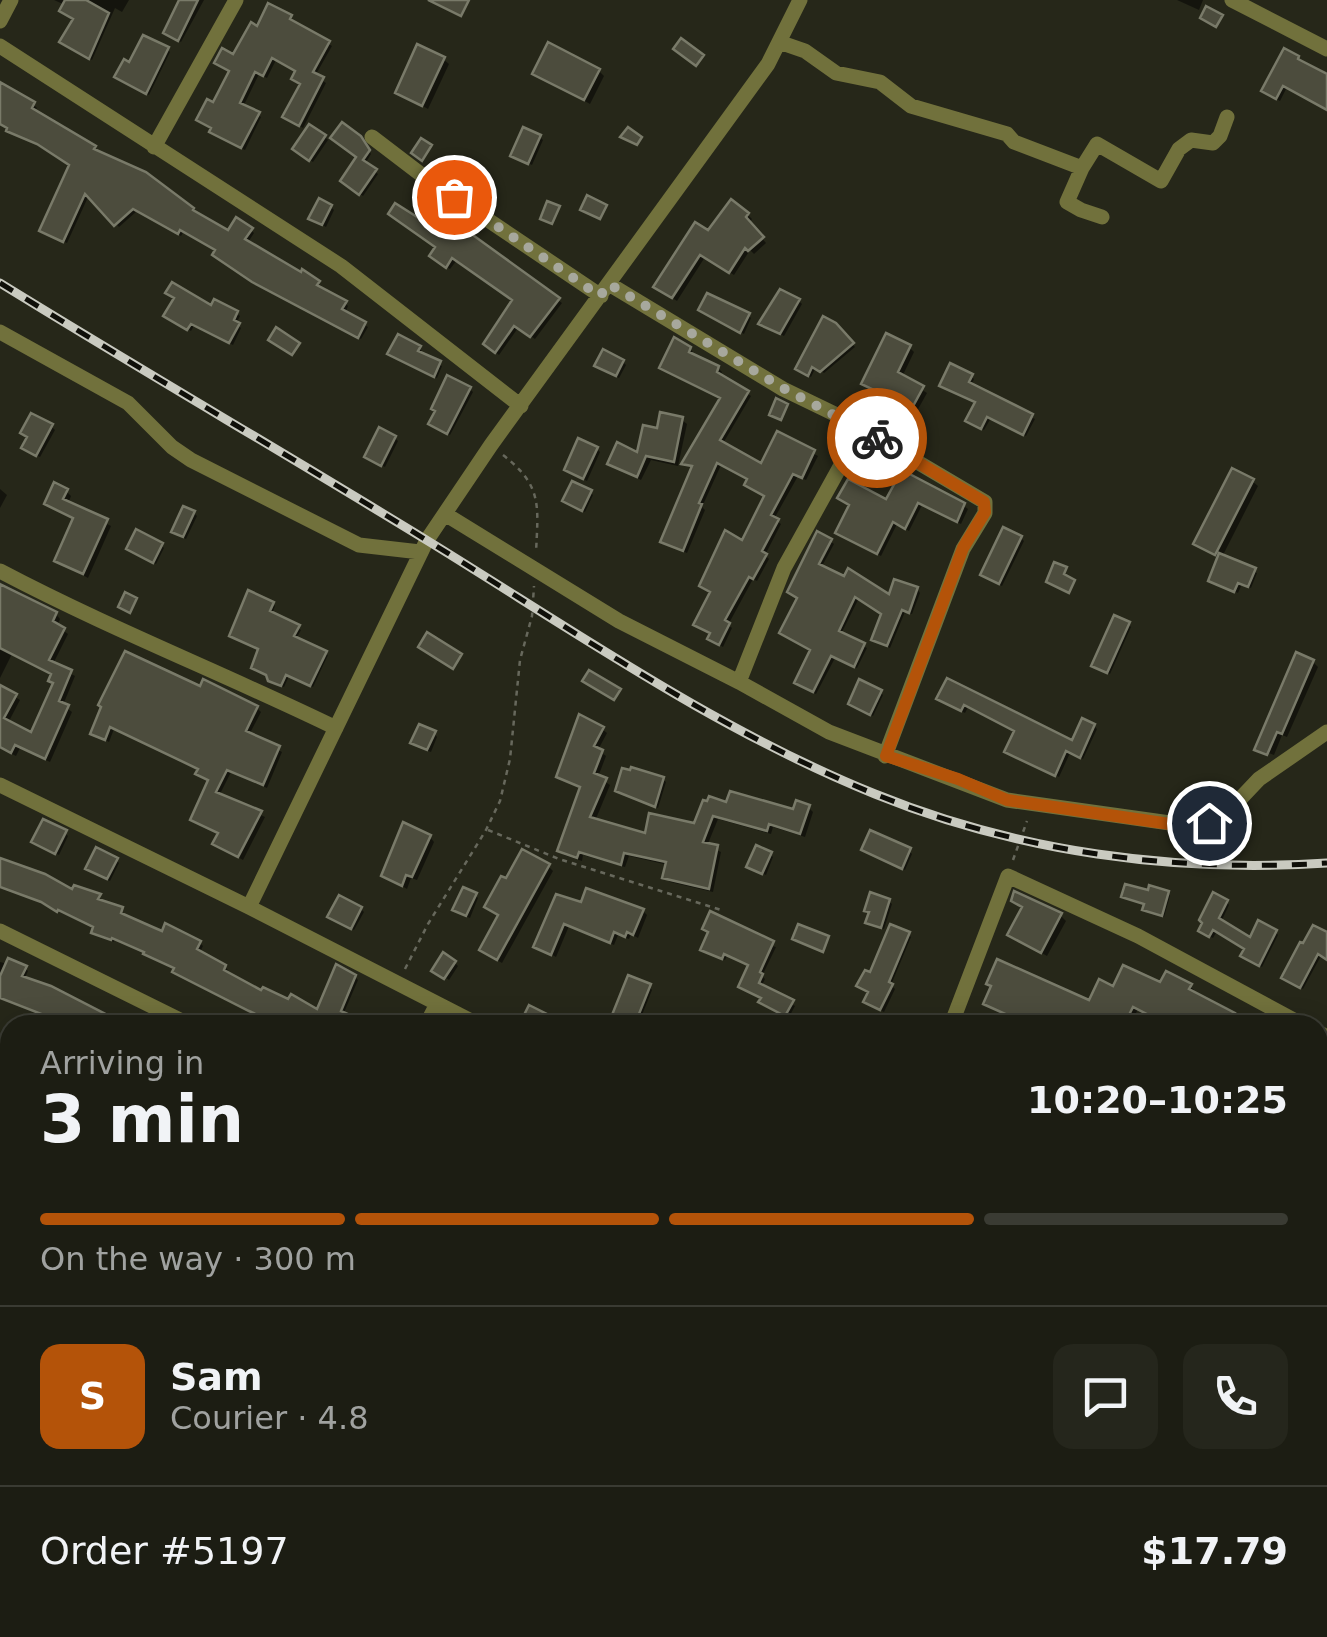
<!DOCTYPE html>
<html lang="en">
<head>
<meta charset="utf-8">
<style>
	body { margin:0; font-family:"DejaVu Sans",sans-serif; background:#25261c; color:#f1f3f6; height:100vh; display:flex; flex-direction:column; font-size:38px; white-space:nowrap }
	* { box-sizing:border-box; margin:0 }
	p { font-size:32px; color:#a0a2a0 }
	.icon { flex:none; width:55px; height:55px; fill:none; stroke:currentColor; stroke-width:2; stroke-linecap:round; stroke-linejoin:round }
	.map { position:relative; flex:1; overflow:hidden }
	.panel { position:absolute; left:0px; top:1015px; width:1328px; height:622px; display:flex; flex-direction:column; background:#1c1d13; border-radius:30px 30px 0 0; box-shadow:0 5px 25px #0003,0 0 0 2px #3a3b33 }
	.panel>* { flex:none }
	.pin { position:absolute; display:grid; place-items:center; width:85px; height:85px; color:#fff; margin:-42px; border:5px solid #fff; border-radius:50%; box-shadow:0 2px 10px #0007 }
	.courier { position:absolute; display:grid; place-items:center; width:100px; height:100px; margin:-50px; border:8px solid #b45309; border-radius:50%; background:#fff; color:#222; box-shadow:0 2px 12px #0007 }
	.overview em { font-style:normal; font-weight:600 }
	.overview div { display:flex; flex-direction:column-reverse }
	.overview { display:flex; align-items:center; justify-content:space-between; height:170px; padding:0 40px }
	h1 { font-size:65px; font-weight:600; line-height:75px }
	.bar { display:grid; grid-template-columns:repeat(4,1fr); gap:15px 10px; align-content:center; height:120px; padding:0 40px }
	.bar i { height:12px; border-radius:8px; background:#3a3b33 }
	.bar .on { background:#b45309 }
	.bar p { grid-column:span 4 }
	.line { display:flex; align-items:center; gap:25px; padding:0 40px; border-top:2px solid #3a3b33 }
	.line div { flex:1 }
	.round { display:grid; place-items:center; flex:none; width:105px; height:105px; border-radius:20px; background:#25261c }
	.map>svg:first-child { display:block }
</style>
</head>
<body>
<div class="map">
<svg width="1327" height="1637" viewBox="0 0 1327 1637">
	<rect width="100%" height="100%" fill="#262719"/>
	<!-- shadow -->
	<path fill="#0007" d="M54 0H80L87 4 89 0H129L122 12 115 8 92 60 65 44 75 19 65 5Z
		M181 0H204L181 42 169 36Z
		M1177 0H1203L1199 10Z
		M290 17 292 23 332 46 315 76 326 83 303 128 289 120 302 84 297 72 276 60 267 78 259 74 243 107 261 117 245 150 215 135 214 106 232 72 234 57 258 29Z
		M167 49 170 52 149 95 120 80 131 66Z
		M1285 51 1327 87V109L1287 87 1280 101 1267 94Z
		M443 59 449 64 428 109 398 92Z
		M599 71 604 76 590 104 535 73Z
		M0 85 33 104 37 108 34 112 229 233 251 230 254 233 247 244 318 283 321 286 319 289 345 303 348 306 345 313 368 327 361 339 258 284 218 251 184 231 181 236 137 211 119 227 89 195 67 243 46 234 72 166 0 123Z
		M325 137 328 140 313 162 298 152Z
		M540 137 543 140 532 165 517 158Z
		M364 142 371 154 365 164 378 174 363 196 346 184Z
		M331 207 334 210 326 227 315 221Z
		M747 214 752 219 749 223 766 243 754 254 750 250 734 275 705 257 677 301 661 290 708 234Z
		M474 227 477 230 472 238 562 303 535 339 518 328 499 355 490 348 515 301 457 260 450 269 435 259 445 237Z
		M176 299 236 313 240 316 236 324 241 328 233 345 194 326 191 331 169 319Z
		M799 301 802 304 784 336 764 326Z
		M704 313 748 315 751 318 744 334Z
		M835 325 855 347 824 373 816 367 811 377 801 372Z
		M909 347 914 352 902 377 927 393 917 411 864 383Z
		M419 348 422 351 420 355 442 366 437 378 393 356Z
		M690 349 693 352 692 356 718 368 722 372 720 376 751 396 722 445 762 467 778 434 818 456 806 480 798 476 774 519 781 524 765 555 769 559 757 581 753 579 728 625 732 628 723 647 714 642 712 634 700 628 712 593 743 543 766 497 750 480 721 465 702 507 705 510 687 553 663 541 694 468 684 464 722 399 665 371Z
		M623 362 626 365 619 378 600 368Z
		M971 376 974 379 971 386 1035 419 1026 436 991 418 984 430 972 423 977 403 945 388Z
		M470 389 473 392 450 435 434 427Z
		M682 420 687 424 678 466 651 460 641 480 610 463 639 455 659 430Z
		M51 426 55 430 40 457 27 451Z
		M395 438 398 441 385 467 370 460Z
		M597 449 600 452 587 481 567 470Z
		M903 473 964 506 968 509 961 524 922 505 909 531 897 524 881 556 842 536 852 506 887 503Z
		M1252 481 1258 486 1222 557 1257 573 1251 588 1242 584 1238 593 1210 580 1220 558 1196 544Z
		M0 489 7 495 0 508Z
		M66 491 71 496 68 504 111 526 88 578 57 561 75 519 47 503Z
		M590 492 593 495 585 512 565 501Z
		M194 513 197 516 186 539 177 534Z
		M1021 538 1024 541 1002 586 986 578Z
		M830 541 834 544 821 568 890 597 917 589 920 593 912 614 905 612 890 648 874 639 884 614 859 598 841 634 867 648 857 668 835 658 816 694 800 686 813 651 782 633Z
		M161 545 164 548 156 564 132 552Z
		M0 585 56 614 60 619 57 626 68 634 53 664 75 676 63 705 72 712 50 762 20 748 16 756 0 748V687L20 700 8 723 32 735 55 684 53 675 12 654 0 678Z
		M273 604 275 606 272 614 301 630 296 639 328 655 313 687 289 676 284 687 274 683 257 670 260 649 235 638Z
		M1128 624 1131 627 1110 674 1097 668Z
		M1313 662 1318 667 1287 737 1282 735 1274 755 1259 749Z
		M948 681 1073 744 1094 726 1097 729 1083 759 1070 753 1059 777 1010 755 1016 732 968 707 965 713 943 702Z
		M201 690 257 708 261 712 249 735 282 752 267 788 231 772 219 796 265 817 243 860 220 847 221 834 193 820 210 781 198 773 200 770 114 729 109 742 93 733Z
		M880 692 883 695 873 716 854 706Z
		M602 729 607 733 598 750 606 756 598 777 610 785 595 821 647 837 696 826 728 806 794 812 808 807 813 812 805 837 773 827 771 834 718 819 707 846 721 852 713 892 670 882 665 877 668 865 629 856 625 867 583 855 582 861 564 855 560 850 582 788 559 776Z
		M434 733 437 737 431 752 416 746Z
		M662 779 666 782 658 808 618 790Z
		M65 833 68 836 59 855 38 845Z
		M430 837 434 842 417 880 411 878 407 889 384 875Z
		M864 850 909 851 912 854 905 870Z
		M770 854 773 857 766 875 753 869Z
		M0 860 73 893 99 896 101 902 121 910 123 917 154 931 200 943 203 946 199 954 225 967 228 970 226 974 294 1025H282L146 953 115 939 114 942 97 935 95 928 0 885Z
		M116 860 119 863 110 881 91 871Z
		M548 866 553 871 502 963 487 954 482 950 500 916 487 907Z
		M1168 893 1170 896 1164 917 1148 912 1147 905 1124 897Z
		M475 895 478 898 470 918 458 913Z
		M1014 900 1060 915 1066 921 1047 956 1010 935 1024 908Z
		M888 901 892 904 884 929 871 926 868 923Z
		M1227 902 1229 905 1221 922 1251 940 1276 932 1278 935 1262 967 1246 959V949L1217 931 1213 938 1204 934Z
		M582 905 643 911 647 915 638 938 631 934 629 939 618 935 614 945 569 926 556 957 536 946Z
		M361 909 364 912 354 930 334 919Z
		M705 929 776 947 762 976 765 979 761 987 795 1006 789 1017 765 1005 750 966 727 956 725 960 706 952 710 933Z
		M908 934 911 937 891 985 895 989 884 1012 869 1004 871 976Z
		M1327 937V958L1322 954 1303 989 1287 980 1304 947Z
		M0 962 25 968 28 971 24 980 126 1025H55L51 1018 0 997Z
		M455 963 458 966 449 980 435 970Z
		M355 977 358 980 343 1015 367 1025H318Z
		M1161 985 1190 986 1194 990 1192 994 1238 1019 1234 1025H1168L1138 1009 1130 1025H1029L986 1004 1091 1003 1114 990Z
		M649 986 652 990 638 1025 618 1017Z
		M700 1016 712 1025H693Z
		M0 1038 10 1042V1068L0 1063Z
		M1318 1045 1327 1052 1324 1066 1327 1067V1139L1318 1134V1115L1326 1094 1318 1091Z
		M0 1151 10 1156V1209L0 1229Z
		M1324 1237H1327V1292L1318 1304V1247Z
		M0 1312 10 1318 4 1333 10 1334V1358L0 1353Z
		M0 1364 10 1366V1380L4 1378 2 1384Z
		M0 1430 10 1431V1474L0 1473Z
		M28 1628H110V1637H28Z
		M238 1628 267 1631 266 1628H433L432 1637H237Z
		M502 1628H608L607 1637H501Z
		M918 1628H939V1629H936V1637H918Z
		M1006 1628H1122V1637H1039V1634L1009 1633Z
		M1156 1628H1264L1266 1633H1304V1629L1321 1631 1327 1637H1156Z"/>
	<!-- building -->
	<path fill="#4c4c3d" stroke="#797a69" stroke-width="2.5" d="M65 0H86L109 13 89 59 59 42 73 19 59 11Z
		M179 0H198L178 41 163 33Z
		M428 0H469L461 16Z
		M268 3 292 15 290 19 330 41 313 72 324 77 299 126 282 117 300 84 291 79 295 71 272 58 263 76 255 72 240 103 260 112 241 148 209 132 211 128 196 120 207 99 213 102 229 71 214 63 222 48 233 54 251 22 257 26Z
		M1206 6 1223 15 1216 27 1200 18Z
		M143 35 169 47 146 94 114 77 124 59 129 62Z
		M681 38 704 55 696 66 673 49Z
		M548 42 600 69 584 100 532 74Z
		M417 44 445 57 422 106 395 93Z
		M1284 48 1299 56 1298 59 1327 74V110L1283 86 1276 99 1261 91Z
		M0 82 35 102 32 108 96 146 94 149 146 172 194 208 193 210 228 230 236 217 253 228 245 239 301 272 302 269 320 281 317 285 347 301 342 309 366 322 358 338 252 282 212 255 215 250 180 230 178 234 133 209 114 226 85 194 63 242 39 231 69 165 37 144 6 131 7 128 0 124Z
		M342 122 361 136 370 150 363 160 377 169 359 195 340 181 356 157 330 138Z
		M309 124 326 135 309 161 292 149Z
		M523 127 541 135 528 164 510 156Z
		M628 127 642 137 637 145 620 137Z
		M421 138 432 145 422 161 411 153Z
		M587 195 607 205 600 219 580 210Z
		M319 198 332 205 322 225 308 219Z
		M731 199 749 213 746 217 764 237 748 251 745 248 729 273 700 255 672 298 653 287 695 222 708 230Z
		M547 201 560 206 552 224 540 219Z
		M395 203 444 234 450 225 456 229 463 217 475 225 470 233 560 298 530 337 514 326 495 353 483 344 512 300 452 258 446 268 429 256 435 247 388 214Z
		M172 282 211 305 214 299 238 311 234 320 240 323 229 343 191 324 187 330 163 316 174 298 165 293Z
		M780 289 800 299 780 334 758 324Z
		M707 293 750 313 740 333 698 310Z
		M823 316 836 323 854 343 820 372 812 367 808 376 795 369Z
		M276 327 300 343 292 355 268 340Z
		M886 333 911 345 898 372 924 386 912 408 861 384Z
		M398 334 421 346 418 351 441 361 434 377 387 354Z
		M674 337 691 347 689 352 719 366 717 372 749 391 720 440 761 463 777 431 815 450 802 478 793 474 771 515 779 519 762 551 767 554 753 579 749 577 725 620 730 623 719 645 707 639 710 633 693 625 710 592 699 586 725 530 742 540 764 496 744 485 747 479 717 463 699 503 702 504 683 551 660 542 692 466 681 464 720 398 659 368Z
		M603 349 624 360 616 376 594 366Z
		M950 363 973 374 969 382 1033 414 1023 435 987 417 981 429 965 421 975 402 939 386Z
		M447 375 471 387 447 434 428 424 435 411 431 409Z
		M776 398 788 404 781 420 769 415Z
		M660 412 683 417 674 462 646 456 637 477 607 464 617 442 637 452 643 425 657 428Z
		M31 413 53 424 36 456 21 448 27 437 20 433Z
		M379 427 396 436 381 466 364 457Z
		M578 438 598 447 583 479 564 470Z
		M1232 468 1254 479 1215 555 1193 544Z
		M902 470 965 503 957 522 918 503 905 529 893 522 877 554 835 533 849 505 837 498 848 479 886 499Z
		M572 481 592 490 582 511 562 501Z
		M54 482 68 489 63 499 108 519 83 574 54 561 73 518 44 504Z
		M183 506 195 511 183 537 171 532Z
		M1003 527 1022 536 999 584 980 575Z
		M136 529 163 543 153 563 126 549Z
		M817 531 832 539 819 564 844 576 848 568 889 594 894 579 918 587 909 613 902 610 887 646 871 640 881 614 855 597 839 631 865 643 854 667 831 656 813 692 794 683 810 650 779 633 797 598 787 592Z
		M1219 553 1256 568 1248 587 1238 583 1234 592 1208 581Z
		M1054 562 1067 567 1064 574 1075 580 1069 593 1046 582Z
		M0 584 57 612 53 621 65 628 49 660 72 670 59 701 69 705 45 759 15 745 11 753 0 747V685L17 694 4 718 31 732 53 683 48 681 51 674 0 648Z
		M248 590 274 602 270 611 300 625 294 636 327 651 310 686 286 675 281 686 268 681 266 675 251 668 258 649 229 636Z
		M125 592 137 598 130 613 118 607Z
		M1114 615 1130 622 1107 673 1091 666Z
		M427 632 462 654 453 669 418 647Z
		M125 651 200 686 203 679 258 706 246 731 280 746 263 785 227 770 216 792 262 811 238 857 212 844 218 833 190 820 208 780 195 774 198 769 110 727 105 740 90 734 101 707 98 705Z
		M1296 652 1314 660 1282 734 1277 732 1267 755 1254 750Z
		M589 670 621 689 614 700 582 681Z
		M947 678 1072 740 1082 718 1095 724 1080 758 1066 751 1055 776 1004 752 1014 731 964 705 961 711 936 699Z
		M859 679 882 690 870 715 848 704Z
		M579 714 604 727 594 746 603 750 594 773 607 778 590 817 645 833 649 813 694 823 703 800 707 801 709 796 726 802 730 791 793 809 796 800 810 805 800 834 769 824 767 831 713 816 703 842 718 845 709 889 662 878 666 862 624 853 621 865 579 852 577 858 557 851 580 787 556 777Z
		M419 724 436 731 427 750 410 743Z
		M631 767 664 777 655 807 615 791 622 768 630 770Z
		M43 819 67 830 55 854 31 842Z
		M403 822 431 835 412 877 406 875 402 886 381 876Z
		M870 830 911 848 902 869 861 850Z
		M756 845 772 852 762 874 746 867Z
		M96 847 118 858 107 879 85 869Z
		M522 849 550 864 497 960 479 950 498 915 484 907 501 876 506 878Z
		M0 858 45 874 72 889 74 885 101 894 98 899 123 907 121 913 155 928 162 931 165 923 201 941 197 949 226 965 224 970 261 990 263 987 288 999 291 994 317 1009 336 964 356 975 341 1011 372 1025H280L249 1011 172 972 174 968 143 954 144 952 112 938 111 940 91 933 93 927 58 910 57 912 41 902 0 887Z
		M1125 884 1148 890 1149 885 1169 891 1162 916 1142 910 1144 904 1121 897Z
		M463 887 477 893 466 916 452 910Z
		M586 888 644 909 633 935 627 932 625 937 614 932 610 943 564 924 551 955 533 947 556 894 581 902Z
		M1014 891 1062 913 1041 953 1007 935 1022 907 1011 901Z
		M870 892 890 899 881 928 865 923 869 912 864 911Z
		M1213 892 1228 900 1219 918 1250 937 1258 920 1277 930 1259 966 1240 956 1244 949 1213 930 1209 937 1198 931 1202 923 1199 920Z
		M339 895 362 907 351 929 327 917Z
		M710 911 774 941 760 972 763 974 759 983 794 1000 785 1016 758 1002 761 998 738 987 748 965 724 954 722 959 700 950 708 932 702 929Z
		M798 924 829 936 823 952 792 939Z
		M890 924 910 932 889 982 893 984 880 1010 863 1002 868 992 856 986 865 970 870 972Z
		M1313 925 1327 932V960L1318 954 1300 988 1281 978 1300 942 1303 943Z
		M443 952 456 961 444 979 431 971Z
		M8 958 27 966 22 976 51 986 127 1025H54L47 1022 49 1017 0 998V976Z
		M997 959 1089 1000 1099 979 1113 986 1123 965 1160 982 1166 971 1192 984 1189 989 1235 1013 1229 1025H1168L1133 1007 1124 1025H1020L1021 1021 983 1004 991 986 986 984Z
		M628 975 651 984 635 1024 612 1015Z
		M529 1005 569 1025H529L521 1021Z"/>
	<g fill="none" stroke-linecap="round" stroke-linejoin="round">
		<!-- path -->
		<path stroke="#67685c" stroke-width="2.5" stroke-dasharray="5 5" stroke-linecap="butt" d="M503 455C543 486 538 506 536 553
			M488 830 559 859 721 910
			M1013 860 1027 821
			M405 969 428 924 486 830 500 801 510 759 520 660 532 616 534 586"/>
		<!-- minor -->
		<path stroke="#71713c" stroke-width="15" d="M1232 0 1327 49
			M0 21 11 0
			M779 42 805 51 836 73 880 82 911 106 1007 134 1014 142 1082 168 1097 144 1161 181 1179 149 1191 140 1213 143 1220 136 1227 117
			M0 46 341 266 521 406
			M372 137 427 179 601 296
			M154 147 236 0
			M1082 168 1067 202 1081 210 1102 217
			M609 284 783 389 843 418 985 502V513L963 549 885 756
			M0 332 128 403 172 447 191 460 359 545 420 552
			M861 429 784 568 739 682 829 732 1007 800 1170 823H1209L1223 817 1259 779 1327 732
			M445 514 619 621 739 682
			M0 571C110 629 225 674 336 728
			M0 785 249 907 479 1025
			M249 907 427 540 491 445 768 64 800 0
			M0 931 190 1025
			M426 1025 437 1004
			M951 1025 1008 876 1138 936 1303 1025
			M1318 1032 1327 1037
			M0 1113 10 1118
			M1318 1221 1327 1225
			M0 1297 10 1302
			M0 1404 10 1405
			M1318 1438 1327 1443
			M0 1538H10
			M1318 1572 1327 1577
			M1318 1604H1327
			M186 1637 187 1628
			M824 1637 825 1628"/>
		<defs>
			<path id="rail" d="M0 283C141 370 286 454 428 541 573 630 716 730 875 794 1018 852 1174 873 1327 863"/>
		</defs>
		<!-- rail casing -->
		<use href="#rail" stroke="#c9cac0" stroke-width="9"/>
		<!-- rail -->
		<use href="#rail" stroke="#0f0f09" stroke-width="5" stroke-dasharray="15" stroke-linecap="butt"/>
	</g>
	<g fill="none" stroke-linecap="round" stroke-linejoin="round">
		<!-- done -->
		<path stroke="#a7a89d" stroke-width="10" stroke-dasharray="0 18" d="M454 197 600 296 609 284 783 388 877 438"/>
		<!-- route -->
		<path stroke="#b45309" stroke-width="12" d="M877 438 984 502 985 512 963 548 886 756 958 779 1007 800 1170 824 1209 823"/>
	</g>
</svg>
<div class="pin" style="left:454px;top:197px;background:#ea580c"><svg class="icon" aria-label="bag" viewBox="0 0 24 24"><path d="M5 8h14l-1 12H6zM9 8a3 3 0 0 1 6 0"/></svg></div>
<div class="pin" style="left:1209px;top:823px;background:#1f2937"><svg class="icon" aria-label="home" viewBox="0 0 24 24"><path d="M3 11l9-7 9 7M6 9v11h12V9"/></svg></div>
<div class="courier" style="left:877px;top:438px"><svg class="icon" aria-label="bike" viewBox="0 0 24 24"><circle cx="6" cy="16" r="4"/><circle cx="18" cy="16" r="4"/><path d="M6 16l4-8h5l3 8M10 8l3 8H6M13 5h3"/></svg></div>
<section class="panel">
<div class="overview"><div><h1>3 min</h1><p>Arriving in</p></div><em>10:20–10:25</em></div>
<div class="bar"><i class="on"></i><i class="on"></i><i class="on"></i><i></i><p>On the way · 300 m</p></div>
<div class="line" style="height:180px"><b class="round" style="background:#b45309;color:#fff">S</b><div><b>Sam</b><p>Courier · 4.8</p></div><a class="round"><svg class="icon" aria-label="chat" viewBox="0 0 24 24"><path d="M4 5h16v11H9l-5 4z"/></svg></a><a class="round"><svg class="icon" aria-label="phone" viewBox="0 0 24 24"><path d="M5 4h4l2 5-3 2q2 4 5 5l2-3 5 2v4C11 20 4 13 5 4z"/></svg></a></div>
<div class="line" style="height:130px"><div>Order #5197</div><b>$17.79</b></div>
</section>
</div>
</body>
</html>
